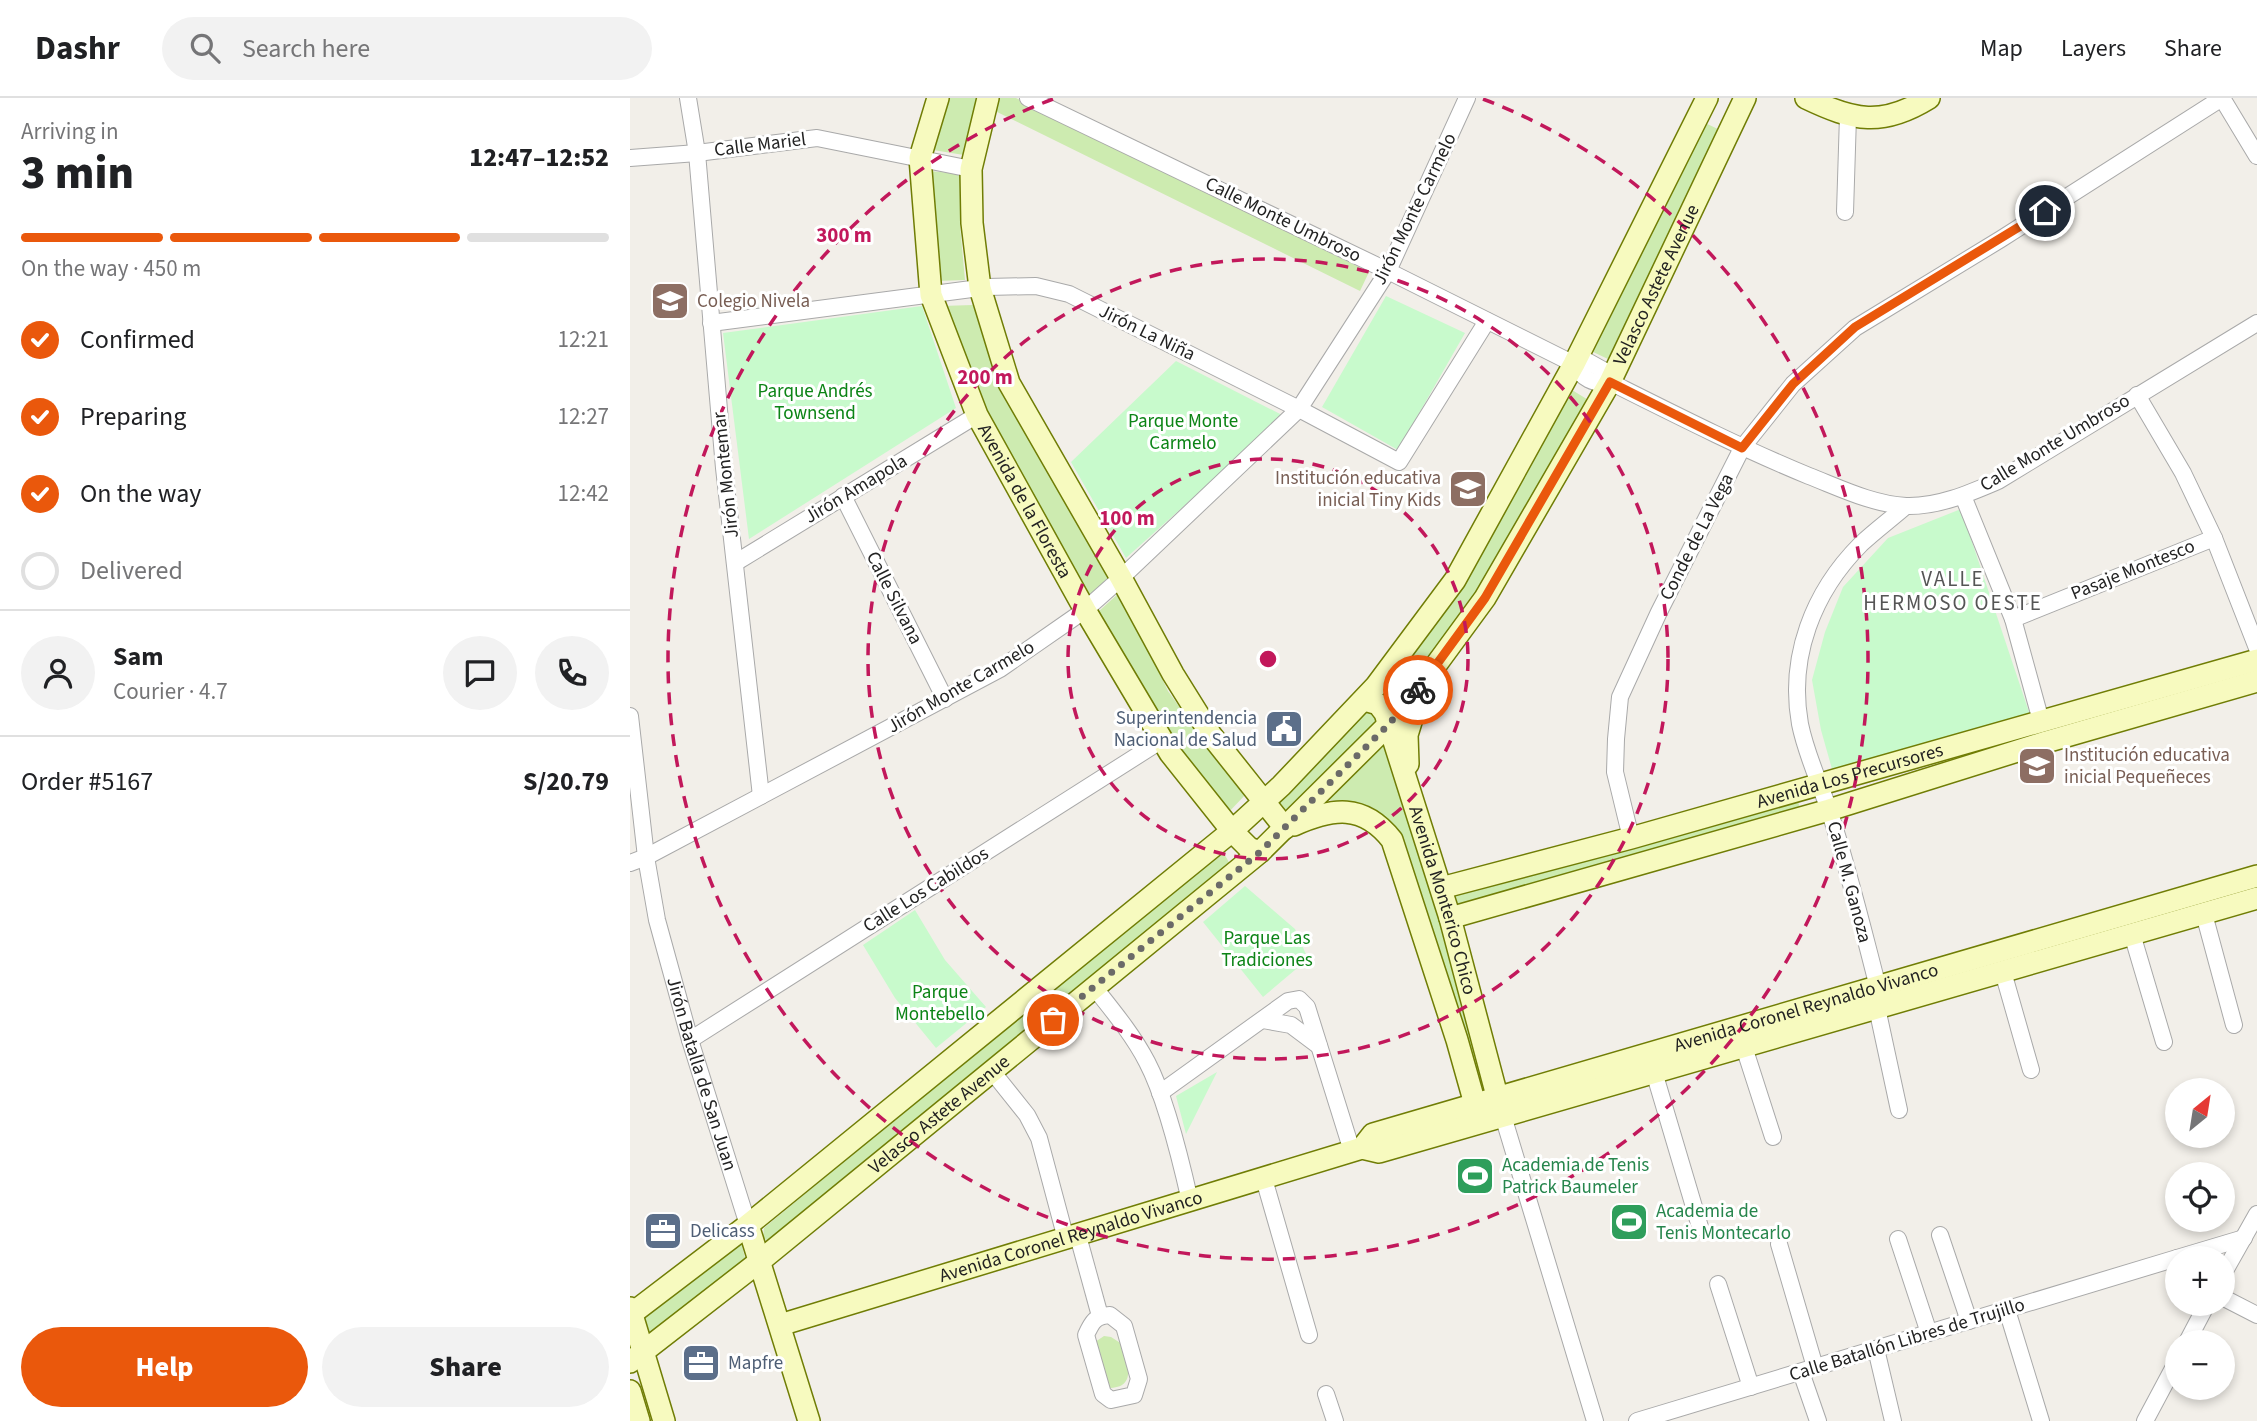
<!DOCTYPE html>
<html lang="en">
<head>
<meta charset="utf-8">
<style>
	body { margin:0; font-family:"Source Sans 3",sans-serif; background:#f2f2f2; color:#202124; height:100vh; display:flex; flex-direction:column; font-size:26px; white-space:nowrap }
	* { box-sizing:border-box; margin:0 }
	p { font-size:23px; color:#757577 }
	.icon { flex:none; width:38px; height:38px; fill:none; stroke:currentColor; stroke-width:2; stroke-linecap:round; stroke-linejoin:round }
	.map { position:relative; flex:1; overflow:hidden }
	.sheet { display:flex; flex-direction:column; background:#fff; width:630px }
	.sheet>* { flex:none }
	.needle { width:46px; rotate:30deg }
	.controls { position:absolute; left:1535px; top:980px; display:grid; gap:14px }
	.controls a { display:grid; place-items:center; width:70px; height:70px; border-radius:50%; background:#fff; box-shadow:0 4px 10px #0003; font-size:35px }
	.pin { position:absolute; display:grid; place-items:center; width:60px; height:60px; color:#fff; margin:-30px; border:4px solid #fff; border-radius:50%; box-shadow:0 2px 7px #0007 }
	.courier { position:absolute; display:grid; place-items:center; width:70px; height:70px; margin:-35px; border:5px solid #ea580c; border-radius:50%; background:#fff; color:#222; box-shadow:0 2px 9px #0007 }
	.headline em { font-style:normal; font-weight:800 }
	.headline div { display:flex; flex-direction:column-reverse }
	.headline { display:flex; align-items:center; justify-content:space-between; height:119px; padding:0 21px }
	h1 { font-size:46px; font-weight:800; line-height:52px }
	.bar { display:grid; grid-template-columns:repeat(4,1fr); gap:10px 7px; align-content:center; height:84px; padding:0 21px }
	.bar i { height:9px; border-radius:5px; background:#e0e0e0 }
	.bar .active { background:#ea580c }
	.bar p { grid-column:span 4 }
	.line { display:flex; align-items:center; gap:18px; padding:0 21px; border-top:2px solid #e0e0e0 }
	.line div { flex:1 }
	.round { display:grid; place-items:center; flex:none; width:74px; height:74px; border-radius:37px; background:#f2f2f2 }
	ol { padding:0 21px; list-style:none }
	li { display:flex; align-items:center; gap:21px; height:77px }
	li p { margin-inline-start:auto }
	li .icon { padding:7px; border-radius:50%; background:#ea580c; color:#fff; stroke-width:4 }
	li:last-child { color:#757577 }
	li i { width:38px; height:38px; border:4px solid #e0e0e0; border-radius:50% }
	.button { display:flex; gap:14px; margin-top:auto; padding:14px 21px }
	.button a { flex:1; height:80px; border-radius:42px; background:#ea580c; color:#fff; font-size:28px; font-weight:800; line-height:80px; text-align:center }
	.button a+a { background:#f2f2f2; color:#202124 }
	header { display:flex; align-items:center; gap:42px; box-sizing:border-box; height:98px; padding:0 35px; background:#fff; border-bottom:2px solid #e0e0e0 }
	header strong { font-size:33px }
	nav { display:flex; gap:38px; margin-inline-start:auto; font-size:24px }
	.search { width:490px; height:63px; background:#f2f2f2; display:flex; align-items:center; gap:18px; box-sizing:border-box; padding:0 24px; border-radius:38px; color:#757577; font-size:26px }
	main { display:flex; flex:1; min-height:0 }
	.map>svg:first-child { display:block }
</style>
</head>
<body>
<header>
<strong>Dashr</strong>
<div class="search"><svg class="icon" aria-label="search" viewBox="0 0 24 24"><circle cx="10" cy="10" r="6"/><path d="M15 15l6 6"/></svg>Search here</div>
<nav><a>Map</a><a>Layers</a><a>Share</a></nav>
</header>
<main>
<section class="sheet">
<div class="headline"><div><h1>3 min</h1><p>Arriving in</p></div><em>12:47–12:52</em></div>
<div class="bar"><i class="active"></i><i class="active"></i><i class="active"></i><i></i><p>On the way · 450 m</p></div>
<ol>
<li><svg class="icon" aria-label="check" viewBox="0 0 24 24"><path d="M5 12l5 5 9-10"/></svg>Confirmed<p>12:21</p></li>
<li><svg class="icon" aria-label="check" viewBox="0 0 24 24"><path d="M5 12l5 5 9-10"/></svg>Preparing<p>12:27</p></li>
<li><svg class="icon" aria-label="check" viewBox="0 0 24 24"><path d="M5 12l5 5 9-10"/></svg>On the way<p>12:42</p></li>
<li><i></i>Delivered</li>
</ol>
<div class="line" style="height:126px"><a class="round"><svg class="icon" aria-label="person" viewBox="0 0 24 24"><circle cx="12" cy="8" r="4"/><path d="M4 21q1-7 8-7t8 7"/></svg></a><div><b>Sam</b><p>Courier · 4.7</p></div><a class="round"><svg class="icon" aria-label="chat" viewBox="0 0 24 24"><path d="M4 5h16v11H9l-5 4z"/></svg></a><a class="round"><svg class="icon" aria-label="phone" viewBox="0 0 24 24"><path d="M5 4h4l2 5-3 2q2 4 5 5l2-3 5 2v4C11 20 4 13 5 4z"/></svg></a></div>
<div class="line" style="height:91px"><div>Order #5167</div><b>S/20.79</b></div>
<div class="button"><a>Help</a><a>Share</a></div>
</section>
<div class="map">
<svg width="1627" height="1323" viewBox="0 0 1627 1323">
	<rect width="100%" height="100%" fill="#f2efe9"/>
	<!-- grass -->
	<path fill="#cdebb0" d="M318 0H348L340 58 303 52Z
		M365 0H386L739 174 730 193 363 12Z
		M1073 24 1090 32 978 261 961 253Z
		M300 73 331 76 330 128 335 182 308 183Z
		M343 207 375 290 482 480 459 497 354 313 311 208Z
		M942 292 960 303 852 493 771 605 763 596 759 584 835 479Z
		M490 494 538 593 596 674 617 695 596 717 540 640 468 514Z
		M736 610 749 619 747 627 656 717 646 706Z
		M755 643 860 982 856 988 846 984 776 763 718 706 697 701Z
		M1167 701 1171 712 828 806 824 795Z
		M591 750 601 768 142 1145 133 1140 134 1130Z
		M111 1144 116 1164 20 1239 13 1220Z
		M474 1238 481 1239 492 1246C497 1265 508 1290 478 1290L465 1244Z"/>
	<!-- park -->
	<path fill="#c8facc" d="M756 198 835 235 768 352 692 309Z
		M292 208 326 310 119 441 93 235Z
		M546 263 654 318 496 460 441 364Z
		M1331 411 1400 617 1202 671 1191 632 1182 582 1195 534 1213 489 1258 440Z
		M615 788 665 831 678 861 633 899 573 824Z
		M285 812 315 862 356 909 306 950 265 900 233 847Z
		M587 974 556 1036 546 998Z"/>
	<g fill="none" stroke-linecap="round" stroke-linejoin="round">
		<defs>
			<g id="street">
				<path d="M58 0 67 55 94 370 131 698"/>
				<path d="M398 0 758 173 944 266C951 280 964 287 980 284 1046 317 1111 350 1179 378 1210 390 1242 406 1276 408 1308 409 1340 395 1368 383L1627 225"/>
				<path d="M1592 0 1627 58"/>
				<path d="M0 60 67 55 187 40 341 71"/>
				<path d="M1215 114 1218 18"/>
				<path d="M81 225 357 189 406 188 439 196 669 311 769 364 857 223"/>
				<path d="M944 266 957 263 975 273 980 284"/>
				<path d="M1507 297 1553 375 1584 440 1627 550"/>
				<path d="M213 398 315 601"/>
				<path d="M1333 398 1383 521 1411 623"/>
				<path d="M105 465 347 317"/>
				<path d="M1383 521 1584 440"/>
				<path id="s1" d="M0 618 16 759 27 822 60 942 118 1127"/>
				<path d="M1001 740 985 674 986 641 990 599 1029 514 1112 350 1163 286 1225 230 1371 141 1592 0"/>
				<path d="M0 765 16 759 370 571 455 512 491 480 669 311 758 173 837 0"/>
				<path d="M1574 816 1604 927"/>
				<path d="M1502 836 1534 944"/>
				<path d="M1373 874 1401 972"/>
				<path d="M464 889C483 913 503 937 517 964 536 1000 551 1063 560 1103"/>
				<path d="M1250 897C1234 836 1219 772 1199 712 1189 683 1176 656 1170 626 1158 559 1183 494 1231 446 1245 433 1261 421 1276 408"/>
				<path d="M1247 910 1269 1012"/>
				<path d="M633 922 661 927 689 948"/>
				<path d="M60 942 532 642"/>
				<path d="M1114 949 1143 1039"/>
				<path d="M361 972 397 1017 409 1040 436 1141"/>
				<path d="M1024 974 1070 1129"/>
				<path d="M530 995 658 903 669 901 677 909 722 1053"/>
				<path d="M873 1018 965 1323"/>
				<path d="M634 1081 679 1237"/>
				<path d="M1310 1137 1339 1223"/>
				<path d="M448 1138 470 1218"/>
				<path d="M1268 1141 1299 1235"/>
				<path d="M1149 1146 1185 1269"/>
				<path d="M1547 1160 1614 1140"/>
				<path d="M1592 1178 1627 1116"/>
				<path d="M1088 1186 1121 1289"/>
				<path d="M1592 1199 1627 1217"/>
				<path d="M1377 1212 1411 1323"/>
				<path d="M480 1217 494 1228 509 1281 504 1297 481 1302 473 1296 456 1237C462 1224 465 1218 480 1217Z"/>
				<path d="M1557 1244 1577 1206"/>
				<path d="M1246 1251 1263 1323"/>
				<path d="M1171 1274 1188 1323"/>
				<path d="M696 1296 705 1323"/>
				<path d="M1007 1323 1547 1160"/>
				<path d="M1515 1323 1547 1263"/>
			</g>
			<g id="secondary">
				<path id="s2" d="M308 0 290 60 301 197 347 317 455 512 540 655 602 733 619 750 630 754"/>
				<path d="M358 0 341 71 342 125 350 190 379 285 491 480 543 576 581 637 655 730"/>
				<path d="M1176 0C1224 23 1252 29 1299 0"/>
				<path id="s3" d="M734 602 748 606 755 615 820 820 871 1013"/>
				<path d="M778 666 777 637 789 598"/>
				<path d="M664 727C702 710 733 705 762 742L827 942 845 1006 858 1012"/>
				<path id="s4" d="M811 790 1001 740 1627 562"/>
				<path d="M820 820 1199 712 1416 644 1627 583"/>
				<path id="s5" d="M732 1050 743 1036 1627 778"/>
				<path d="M118 1127 179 1323"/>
				<path d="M0 1210 34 1323"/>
				<path d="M0 1217 118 1127 602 733 651 688 746 588 825 482 944 266 1077 0"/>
				<path id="s6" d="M150 1227 732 1050 749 1054 1627 800"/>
				<path id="s7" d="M0 1264 130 1163 630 754 758 627 781 601 855 500 980 284 1115 0"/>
				<path d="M0 1293 9 1323"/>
			</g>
		</defs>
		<!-- street casing -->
		<use href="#street" stroke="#a9a9a9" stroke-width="18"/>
		<!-- secondary casing -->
		<use href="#secondary" stroke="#707d05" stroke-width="24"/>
		<!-- street -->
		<use href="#street" stroke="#fff" stroke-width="16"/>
		<!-- secondary -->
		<use href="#secondary" stroke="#f7fabf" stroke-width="21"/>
	</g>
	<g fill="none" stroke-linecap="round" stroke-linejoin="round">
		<!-- done -->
		<path stroke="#6b6a68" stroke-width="7" stroke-dasharray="0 12.6" d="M423 922 630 754 758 627 788 592"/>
		<!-- route -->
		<path stroke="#ea580c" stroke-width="9" d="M788 592 855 500 980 284 1112 350 1163 286 1225 229 1415 113"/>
	</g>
	<!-- distance rings -->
	<g fill="none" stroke="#c2185b" stroke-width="3.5" stroke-dasharray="12 9">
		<circle cx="638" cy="561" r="200"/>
		<circle cx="638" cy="561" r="400"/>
		<path d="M853 1A600 600 0 1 1 423 1"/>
	</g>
	<!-- icons -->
	<defs>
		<symbol id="school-square" viewBox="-11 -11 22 22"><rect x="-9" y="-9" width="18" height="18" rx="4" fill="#8d6e63" stroke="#fff"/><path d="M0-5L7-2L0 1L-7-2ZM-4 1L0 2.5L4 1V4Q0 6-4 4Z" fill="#fff"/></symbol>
		<symbol id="civic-square" viewBox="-11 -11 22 22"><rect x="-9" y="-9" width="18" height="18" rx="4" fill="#5c6f8a" stroke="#fff"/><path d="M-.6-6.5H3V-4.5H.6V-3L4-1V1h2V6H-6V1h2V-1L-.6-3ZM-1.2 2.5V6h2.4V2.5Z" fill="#fff"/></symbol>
		<symbol id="stadium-square" viewBox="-11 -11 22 22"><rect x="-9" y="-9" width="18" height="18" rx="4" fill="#2e9e5b" stroke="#fff"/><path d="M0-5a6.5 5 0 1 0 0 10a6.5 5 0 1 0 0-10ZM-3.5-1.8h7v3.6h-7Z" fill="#fff"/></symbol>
		<symbol id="office-square" viewBox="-11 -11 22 22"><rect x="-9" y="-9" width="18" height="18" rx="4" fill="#5c6f8a" stroke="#fff"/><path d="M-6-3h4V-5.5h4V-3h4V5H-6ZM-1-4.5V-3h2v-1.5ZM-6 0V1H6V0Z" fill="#fff"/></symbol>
	</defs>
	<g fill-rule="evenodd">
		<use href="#school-square" x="18" y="181" width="44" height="44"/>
		<use href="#school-square" x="816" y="369" width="44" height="44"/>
		<use href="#civic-square" x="632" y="609" width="44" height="44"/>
		<use href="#school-square" x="1385" y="646" width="44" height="44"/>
		<use href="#stadium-square" x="823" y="1056" width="44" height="44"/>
		<use href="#stadium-square" x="977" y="1102" width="44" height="44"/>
		<use href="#office-square" x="11" y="1111" width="44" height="44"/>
		<use href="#office-square" x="49" y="1243" width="44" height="44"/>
	</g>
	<g text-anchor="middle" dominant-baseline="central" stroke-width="6" stroke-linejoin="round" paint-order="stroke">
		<!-- street labels -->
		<g font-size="19" fill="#222" stroke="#fff">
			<text transform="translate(130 47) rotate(-7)">Calle Mariel</text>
			<text transform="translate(785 111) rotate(-64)">Jirón Monte Carmelo</text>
			<text transform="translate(653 122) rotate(26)">Calle Monte Umbroso</text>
			<text stroke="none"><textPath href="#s7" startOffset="1508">Velasco Astete Avenue</textPath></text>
			<text transform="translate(517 235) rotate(26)">Jirón La Niña</text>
			<text transform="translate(1425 345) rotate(-31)">Calle Monte Umbroso</text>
			<text transform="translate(96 377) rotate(-96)">Jirón Montemar</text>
			<text transform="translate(226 391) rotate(-31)">Jirón Amapola</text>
			<text stroke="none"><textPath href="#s2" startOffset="427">Avenida de la Floresta</textPath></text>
			<text transform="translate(1067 439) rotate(-63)">Conde de La Vega</text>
			<text transform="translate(1503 472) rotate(-22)">Pasaje Montesco</text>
			<text transform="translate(264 500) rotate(63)">Calle Silvana</text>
			<text transform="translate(331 589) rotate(-30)">Jirón Monte Carmelo</text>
			<text stroke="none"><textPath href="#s4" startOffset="424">Avenida Los Precursores</textPath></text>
			<text transform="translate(1219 784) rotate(75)">Calle M. Ganoza</text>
			<text transform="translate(296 792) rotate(-32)">Calle Los Cabildos</text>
			<text stroke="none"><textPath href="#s3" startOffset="222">Avenida Monterico Chico</textPath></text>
			<text stroke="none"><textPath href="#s5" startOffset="469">Avenida Coronel Reynaldo Vivanco</textPath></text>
			<text stroke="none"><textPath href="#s1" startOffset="366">Jirón Batalla de San Juan</textPath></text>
			<text stroke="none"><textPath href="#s7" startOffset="396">Velasco Astete Avenue</textPath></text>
			<text stroke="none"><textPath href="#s6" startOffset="304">Avenida Coronel Reynaldo Vivanco</textPath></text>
			<text transform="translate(1277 1242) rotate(-17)">Calle Batallón Libres de Trujillo</text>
		</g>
		<!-- education labels -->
		<g font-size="19" fill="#785e54" stroke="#fff" text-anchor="start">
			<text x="67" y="203">Colegio Nivela</text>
			<text x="811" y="380" text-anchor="end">Institución educativa<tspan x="811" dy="22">inicial Tiny Kids</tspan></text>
			<text x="1434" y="657">Institución educativa<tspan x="1434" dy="22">inicial Pequeñeces</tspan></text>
		</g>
		<!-- park labels -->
		<g font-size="19" fill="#0c8416" stroke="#fff">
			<text x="185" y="293">Parque Andrés<tspan x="185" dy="22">Townsend</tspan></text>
			<text x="553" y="323">Parque Monte<tspan x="553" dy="22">Carmelo</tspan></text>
			<text x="637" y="840">Parque Las<tspan x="637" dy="22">Tradiciones</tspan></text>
			<text x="310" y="894">Parque<tspan x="310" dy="22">Montebello</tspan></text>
		</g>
		<!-- service labels -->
		<g font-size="19" fill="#4e5e75" stroke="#fff" text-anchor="start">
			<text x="627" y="620" text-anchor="end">Superintendencia<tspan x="627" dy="22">Nacional de Salud</tspan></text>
			<text x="60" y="1133">Delicass</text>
			<text x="98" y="1265">Mapfre</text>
		</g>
		<!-- leisure labels -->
		<g font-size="19" fill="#27864d" stroke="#fff" text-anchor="start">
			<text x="872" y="1067">Academia de Tenis<tspan x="872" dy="22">Patrick Baumeler</tspan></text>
			<text x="1026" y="1113">Academia de<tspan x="1026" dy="22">Tenis Montecarlo</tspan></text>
		</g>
		<!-- neighbourhood labels -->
		<g font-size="21" letter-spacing="2" fill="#555" stroke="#fff">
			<text x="1323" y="481">VALLE<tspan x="1323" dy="24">HERMOSO OESTE</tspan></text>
		</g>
	</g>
	<circle cx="638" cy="561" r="10" fill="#c2185b" stroke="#fff" stroke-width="3.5"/>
	<g font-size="21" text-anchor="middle" font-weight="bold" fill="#c2185b" stroke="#fff" stroke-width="6" stroke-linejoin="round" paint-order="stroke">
		<text x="214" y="144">300 m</text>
		<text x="355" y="286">200 m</text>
		<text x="497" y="427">100 m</text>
	</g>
</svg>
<div class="controls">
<a><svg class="needle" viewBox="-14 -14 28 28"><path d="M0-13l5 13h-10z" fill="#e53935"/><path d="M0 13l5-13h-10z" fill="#757577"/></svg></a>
<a><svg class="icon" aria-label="locate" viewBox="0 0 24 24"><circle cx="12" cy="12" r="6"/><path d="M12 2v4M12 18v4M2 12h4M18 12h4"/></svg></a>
<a>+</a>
<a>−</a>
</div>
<div class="pin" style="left:423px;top:922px;background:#ea580c"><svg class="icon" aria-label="bag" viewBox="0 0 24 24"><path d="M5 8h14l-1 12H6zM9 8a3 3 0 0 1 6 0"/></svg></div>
<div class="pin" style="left:1415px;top:113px;background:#1f2937"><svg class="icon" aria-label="home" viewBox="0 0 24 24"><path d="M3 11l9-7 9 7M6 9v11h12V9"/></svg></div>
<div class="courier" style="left:788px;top:592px"><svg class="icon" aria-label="bike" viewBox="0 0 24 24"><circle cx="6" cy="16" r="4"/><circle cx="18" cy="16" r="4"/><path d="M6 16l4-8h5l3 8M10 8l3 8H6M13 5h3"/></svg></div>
</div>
</main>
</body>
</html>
